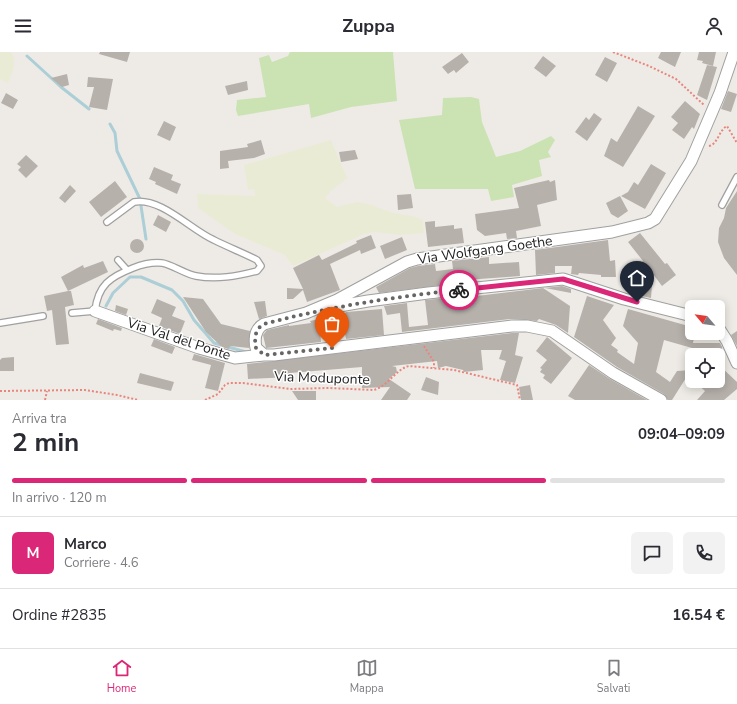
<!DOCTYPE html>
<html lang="it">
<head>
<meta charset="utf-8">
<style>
	body { margin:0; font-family:"Nunito Sans",sans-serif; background:#f2f2f3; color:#2b2b33; height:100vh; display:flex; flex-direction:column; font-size:15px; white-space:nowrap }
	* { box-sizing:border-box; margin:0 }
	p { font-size:13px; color:#7c7c81 }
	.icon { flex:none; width:22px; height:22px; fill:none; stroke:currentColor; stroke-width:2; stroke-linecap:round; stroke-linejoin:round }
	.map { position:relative; height:348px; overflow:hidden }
	.panel { display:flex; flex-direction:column; background:#fff; flex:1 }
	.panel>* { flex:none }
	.needle { width:26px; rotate:299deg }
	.fabs { position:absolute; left:685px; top:248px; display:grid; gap:8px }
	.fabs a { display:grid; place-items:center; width:40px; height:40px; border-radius:6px; background:#fff; box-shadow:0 2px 10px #0003; font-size:20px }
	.pin { position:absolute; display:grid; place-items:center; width:34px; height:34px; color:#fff; margin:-41px -17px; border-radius:50% 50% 50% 0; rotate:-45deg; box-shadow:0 0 4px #0007 }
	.pin .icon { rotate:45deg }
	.courier { position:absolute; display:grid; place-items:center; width:40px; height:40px; margin:-20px; border:3px solid #db2777; border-radius:50%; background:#fff; color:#222; box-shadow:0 1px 5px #0007 }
	.overview em { font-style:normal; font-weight:700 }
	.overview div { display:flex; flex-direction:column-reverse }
	.overview { display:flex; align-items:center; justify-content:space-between; height:68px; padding:0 12px }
	h1 { font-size:26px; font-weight:700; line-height:30px }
	.bar { display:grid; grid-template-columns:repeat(4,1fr); gap:6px 4px; align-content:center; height:48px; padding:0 12px }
	.bar i { height:5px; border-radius:3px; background:#e1e1e2 }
	.bar .selected { background:#db2777 }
	.bar p { grid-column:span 4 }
	.line { display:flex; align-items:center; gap:10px; padding:0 12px; border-top:1px solid #e1e1e2 }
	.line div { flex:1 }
	.round { display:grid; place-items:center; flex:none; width:42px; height:42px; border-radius:6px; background:#f2f2f3 }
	header { display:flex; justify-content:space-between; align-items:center; height:52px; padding:0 12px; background:#fff; font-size:18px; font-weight:700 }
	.menu { display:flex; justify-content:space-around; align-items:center; height:56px; border-top:1px solid #e1e1e2; background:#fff; font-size:11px; color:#7c7c81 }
	.menu a { display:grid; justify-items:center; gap:2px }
	.menu .selected { color:#db2777 }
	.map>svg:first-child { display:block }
</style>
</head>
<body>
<header><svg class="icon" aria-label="menu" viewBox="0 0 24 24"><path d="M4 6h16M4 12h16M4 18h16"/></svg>Zuppa<svg class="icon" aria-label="person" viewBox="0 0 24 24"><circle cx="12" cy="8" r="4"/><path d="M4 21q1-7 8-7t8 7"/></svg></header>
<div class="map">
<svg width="737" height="348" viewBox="0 0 737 348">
	<rect width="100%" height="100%" fill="#eeebe6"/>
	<!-- farmland -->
	<path fill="#eaebd4" d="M0 0H11L14 5V15L8 31 0 27Z
		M331 88 347 126 331 139 325 146 337 155 357 150 368 152 393 161 412 164 423 168 424 181 399 183 374 180 364 182 293 214 285 203 235 182 198 156 197 142 255 144 254 137 248 138 244 113Z"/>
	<!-- grass -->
	<path fill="#cbe2b3" d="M290 0H393L397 49 351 55 311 66 309 52 238 64 236 58 237 48 266 45 259 6 269 3 272 10 288 4Z
		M471 45 479 47 482 70 496 105 520 99 551 84 555 88 548 100 551 105 539 108 542 124 512 133 514 145 491 149 488 137H415L399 68 442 63 443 46Z"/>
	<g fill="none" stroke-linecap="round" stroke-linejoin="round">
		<!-- stream -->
		<path stroke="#acced6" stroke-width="3" d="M27 4 61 35 89 57
			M110 72 115 81 117 99 140 147
			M141 154 146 187
			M106 254 113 241 130 225H141L172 238 183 249 194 268 214 291 246 300"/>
	</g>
	<!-- building -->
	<path fill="#b7b1ac" d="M100 0H130L127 10 99 2Z
		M661 0H681L675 15 658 6Z
		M699 0H716L713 14 702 11 703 9 697 8Z
		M462 1 469 10 456 21 454 18 448 22 442 15Z
		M543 4 556 14 546 25 534 16Z
		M605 5 617 11 607 30 595 23Z
		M707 13 717 15 707 48 697 43Z
		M67 22 69 33 62 35 51 26Z
		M88 25 113 27 107 58 89 55 94 35H87Z
		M247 29 248 38 228 43 225 34Z
		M728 39 737 42 731 60 721 57Z
		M6 41 18 48 13 57 1 51Z
		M685 49 700 62 694 77 692 75 684 87 672 78 678 71 671 65Z
		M638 54 655 64 623 115 604 104 611 86 617 90Z
		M594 61 602 67 587 89 575 80 586 65 589 68Z
		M164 69 176 75 170 89 157 83Z
		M261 88 265 102 254 106 228 109 229 116 220 117V99L248 95 247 92Z
		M355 98 358 107 341 110 339 100Z
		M26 103 38 114 26 126 18 118 21 115 17 112Z
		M651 112 666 121 645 157 621 144 628 140 634 130 638 133Z
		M154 115 173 123 171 128 181 132 177 142 155 132 156 130 149 127Z
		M549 128 550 130 555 128 557 148 537 153 541 174 516 179 517 186 507 187 506 181 485 184 477 178 475 162 519 156 514 136Z
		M115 129 127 145 101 165 89 150Z
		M70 133 76 139 65 151 59 146Z
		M737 139V223L724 206 718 190 719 176 724 166 726 156Z
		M411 142 413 156 398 158 397 143Z
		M620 144 628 159 618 166 611 162 606 151Z
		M158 163 171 170 166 180 153 173Z
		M435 169V175L454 173V177L462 176 464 191 428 195 425 170Z
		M640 181 665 212 667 211 676 223 662 234 653 222 651 246 632 242 637 223 629 234V220L643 209 628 190Z
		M371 183 376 196 361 202 360 198 330 212 340 238 307 250 303 238 293 247H287V236L303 237 293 216 319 203 322 208 357 191 356 189Z
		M402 185 407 198 385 207 380 194Z
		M130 194a7 7 0 1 1 14 0a7 7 0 1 1-14 0Z
		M608 188 610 209 615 208 616 225H601V223L579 221 578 223 571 222 572 214H555V221L536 223 535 198Z
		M489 205V212L519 210 520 224 466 228V230L379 241 376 235 410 216 418 214 435 212 436 219 453 217 452 209Z
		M103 209 108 220 68 239 61 225 83 213 84 216Z
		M562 234 571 237V241L545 236Z
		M543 236 570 254 568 281 556 273 539 267 537 269 511 267 402 280 400 261 387 263 384 254 407 251 409 275 428 273 425 248 468 244V245Z
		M68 239H71L74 253 65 255 69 292 56 293 52 258 47 259 44 244Z
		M587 244 614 253 603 268 616 286 611 293 618 298 617 300 634 312 638 291 623 274 628 257 692 275V281H695L693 291H720L722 295V302H700L699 298 664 288 656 320 670 330 677 319 691 318 672 348H668L664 342 617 315 574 285Z
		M183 245 203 247 221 272 250 279 249 296 230 294 229 297 222 295 206 280Z
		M157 247 176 255 172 264 185 269 180 282 159 274 162 266 151 261Z
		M265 249 267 264 259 267 254 250Z
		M116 253 128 257 126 263 115 259Z
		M382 257 384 283 346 287 342 265 346 260Z
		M98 267 122 276 121 279 114 277 113 279 96 272Z
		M319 267 321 290 266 296 263 283 267 278 289 273V274L311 271 310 269Z
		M737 279V294L731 283Z
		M512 281H519L515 303 523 305 515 331 500 328 506 309 499 307 502 298H481L483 318 464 320 463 318 446 314 438 316 437 309 392 314 396 315 397 320 389 327 411 342 407 348H381L390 335 362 336V315L290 321V325L248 327 247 312Z
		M547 285 572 306 551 332 543 326 545 323 540 320 542 317 540 316 547 308 536 299Z
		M154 287 175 295 172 302 151 294Z
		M194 302 225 311 218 339 205 336 211 313 192 308Z
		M14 305V319H0V308L2 306Z
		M718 312 737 330V337L724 348H697L705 339 694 329H718Z
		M589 313 610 327 647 348H575L568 344Z
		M140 321 174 330 171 339 137 331Z
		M426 325 439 330 438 343 421 338Z
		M530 333 533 348H521L519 335Z
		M292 339H316V348H298Z"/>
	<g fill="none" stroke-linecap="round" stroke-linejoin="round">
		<defs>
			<path id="lane" d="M722 153 737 125
				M118 208 127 218
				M72 261 95 259C98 233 110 225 133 216 143 212 151 210 162 211 171 212 185 222 196 224 217 228 237 224 257 219L261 214 257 208C243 201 228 195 214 188 191 178 161 145 134 150L107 170
				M0 271 43 264"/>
			<path id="street" d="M328 256 368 249 428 241 563 227 624 247 692 264
				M95 259 199 296 235 306 264 303
				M718 275 727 289 737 311
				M661 348 613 321 552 279 527 274H512L274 303H264L256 296C254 286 255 277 264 272L306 261 337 248 407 210 417 207 612 180 648 171 655 167 691 109 720 41 734 0"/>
		</defs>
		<!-- lane casing -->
		<use href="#lane" stroke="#a0a0a0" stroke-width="8"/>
		<!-- street casing -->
		<use href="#street" stroke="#a0a0a0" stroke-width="13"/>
		<!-- path -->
		<path stroke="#e8857d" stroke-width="2" stroke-dasharray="2 2" stroke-linecap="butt" d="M613 0 649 14 676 27 704 53
			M709 94C718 92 719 78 727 74L737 91
			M424 294 434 310V316
			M0 339 85 338 117 343 138 348
			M45 348 47 339
			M205 348 218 342 225 333 229 331H243L290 337 329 336 374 338C388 334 396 317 409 314L454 318 517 333 520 348"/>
		<!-- lane -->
		<use href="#lane" stroke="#fff" stroke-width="5.5"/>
		<!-- street -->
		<use href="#street" stroke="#fff" stroke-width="11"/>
	</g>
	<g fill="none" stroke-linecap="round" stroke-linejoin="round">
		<!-- done -->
		<path stroke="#676665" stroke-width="4" stroke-dasharray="0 7.2" d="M332 296 264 303 256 296C254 286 255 277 264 272 328 255 393 245 459 238"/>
		<!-- route -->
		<path stroke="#db2777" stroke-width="5" d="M459 238 563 227 637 250"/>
	</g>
	<g text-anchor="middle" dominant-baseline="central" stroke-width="3" stroke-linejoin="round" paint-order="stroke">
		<!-- street labels -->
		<g font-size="14" fill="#1f1f1f" stroke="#fff">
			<text transform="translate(485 198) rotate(-8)">Via Wolfgang Goethe</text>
			<text transform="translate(179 287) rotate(18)">Via Val del Ponte</text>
			<text transform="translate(322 326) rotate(2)">Via Moduponte</text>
		</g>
	</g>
</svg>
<div class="fabs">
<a><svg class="needle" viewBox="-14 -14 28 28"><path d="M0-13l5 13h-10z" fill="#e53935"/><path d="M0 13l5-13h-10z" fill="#7c7c81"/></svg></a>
<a><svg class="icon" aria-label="locate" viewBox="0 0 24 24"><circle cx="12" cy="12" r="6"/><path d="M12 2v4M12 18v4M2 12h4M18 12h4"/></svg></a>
</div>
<div class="pin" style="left:332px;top:296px;background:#ea580c"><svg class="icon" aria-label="bag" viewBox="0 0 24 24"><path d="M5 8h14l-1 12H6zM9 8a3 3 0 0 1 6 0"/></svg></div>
<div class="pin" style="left:637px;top:250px;background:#1f2937"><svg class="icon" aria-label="home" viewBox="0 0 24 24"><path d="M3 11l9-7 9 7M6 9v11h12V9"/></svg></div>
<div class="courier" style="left:459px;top:238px"><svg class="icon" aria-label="bike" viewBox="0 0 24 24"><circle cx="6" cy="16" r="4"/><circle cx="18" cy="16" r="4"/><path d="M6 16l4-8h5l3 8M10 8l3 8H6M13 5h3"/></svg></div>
</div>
<section class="panel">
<div class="overview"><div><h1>2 min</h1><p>Arriva tra</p></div><em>09:04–09:09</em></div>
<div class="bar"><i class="selected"></i><i class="selected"></i><i class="selected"></i><i></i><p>In arrivo · 120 m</p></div>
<div class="line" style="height:72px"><b class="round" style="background:#db2777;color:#fff">M</b><div><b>Marco</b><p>Corriere · 4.6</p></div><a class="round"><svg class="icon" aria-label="chat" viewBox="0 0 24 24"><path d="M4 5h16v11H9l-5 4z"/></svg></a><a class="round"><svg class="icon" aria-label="phone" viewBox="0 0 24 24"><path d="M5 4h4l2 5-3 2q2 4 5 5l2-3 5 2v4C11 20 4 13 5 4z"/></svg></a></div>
<div class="line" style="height:52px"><div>Ordine #2835</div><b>16.54 €</b></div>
</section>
<nav class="menu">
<a class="selected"><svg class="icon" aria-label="home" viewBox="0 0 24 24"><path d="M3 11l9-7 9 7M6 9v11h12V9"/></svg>Home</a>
<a><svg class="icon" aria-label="map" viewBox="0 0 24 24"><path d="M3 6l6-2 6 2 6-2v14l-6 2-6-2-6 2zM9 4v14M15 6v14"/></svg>Mappa</a>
<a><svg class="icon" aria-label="saved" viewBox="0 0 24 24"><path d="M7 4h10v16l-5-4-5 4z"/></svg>Salvati</a>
</nav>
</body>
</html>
